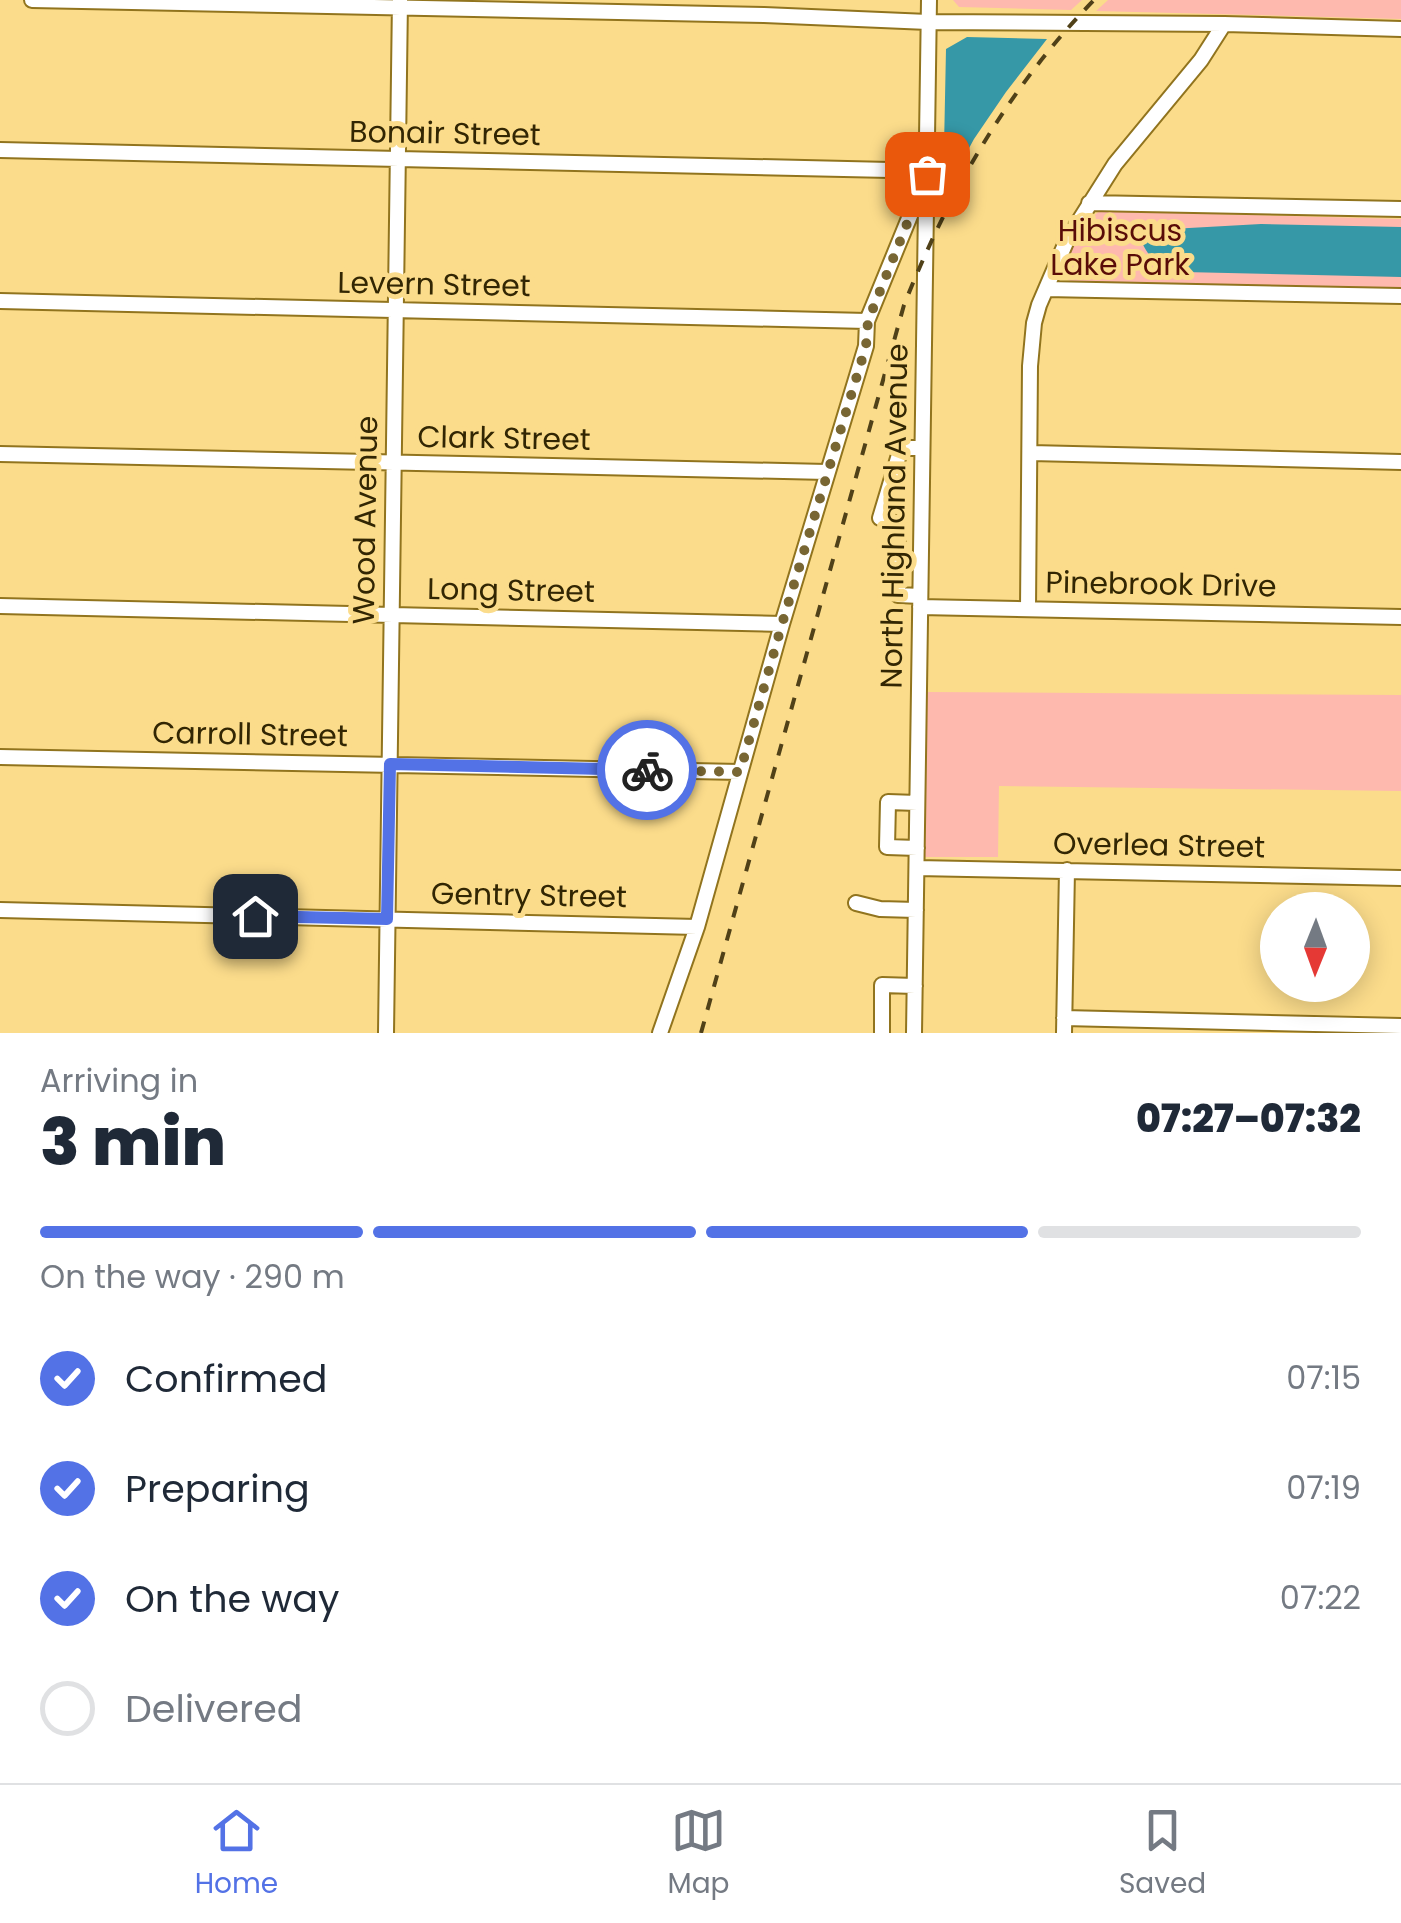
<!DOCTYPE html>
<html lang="en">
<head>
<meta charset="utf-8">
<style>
	body { margin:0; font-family:Poppins,sans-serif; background:#f2f2f3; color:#1f2937; height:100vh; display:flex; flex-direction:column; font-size:38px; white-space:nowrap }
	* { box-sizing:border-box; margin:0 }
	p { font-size:32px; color:#747a83 }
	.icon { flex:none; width:55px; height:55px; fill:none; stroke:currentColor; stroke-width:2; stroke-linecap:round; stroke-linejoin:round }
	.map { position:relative; height:1033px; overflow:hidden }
	.details { display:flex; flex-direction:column; background:#fff; flex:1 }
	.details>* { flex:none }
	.needle { width:65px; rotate:181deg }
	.buttons { position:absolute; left:1260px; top:892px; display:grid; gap:20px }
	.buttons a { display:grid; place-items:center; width:110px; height:110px; border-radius:50%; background:#fff; box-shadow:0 5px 25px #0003; font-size:50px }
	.pin { position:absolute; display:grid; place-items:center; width:85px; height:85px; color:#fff; margin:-42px; border-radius:20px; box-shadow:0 5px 15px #0006 }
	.courier { position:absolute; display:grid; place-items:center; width:100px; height:100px; margin:-50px; border:8px solid #5372e6; border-radius:50%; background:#fff; color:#222; box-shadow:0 2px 12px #0007 }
	.headline em { font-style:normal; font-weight:800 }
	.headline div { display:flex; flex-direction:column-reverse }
	.headline { display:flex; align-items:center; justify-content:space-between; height:170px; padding:0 40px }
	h1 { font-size:65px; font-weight:800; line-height:75px }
	.bar { display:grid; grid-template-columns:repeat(4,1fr); gap:15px 10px; align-content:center; height:120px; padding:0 40px }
	.bar i { height:12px; border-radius:8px; background:#e0e1e3 }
	.bar .active { background:#5372e6 }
	.bar p { grid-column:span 4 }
	ol { padding:0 40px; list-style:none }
	li { display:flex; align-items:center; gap:30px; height:110px }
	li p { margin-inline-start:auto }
	li .icon { padding:10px; border-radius:50%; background:#5372e6; color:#fff; stroke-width:4 }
	li:last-child { color:#747a83 }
	li i { width:55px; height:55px; border:5px solid #e0e1e3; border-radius:50% }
	.dock { display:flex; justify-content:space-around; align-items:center; height:140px; border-top:2px solid #e0e1e3; background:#fff; font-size:28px; color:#747a83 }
	.dock a { display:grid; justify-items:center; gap:5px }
	.dock .active { color:#5372e6 }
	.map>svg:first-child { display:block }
</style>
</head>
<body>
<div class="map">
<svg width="1401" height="1033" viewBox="0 0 1401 1033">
	<rect width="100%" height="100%" fill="#fbdc8b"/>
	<!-- green -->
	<path fill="#feb9ae" d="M953 0H1082L1071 10 959 7Z
		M1108 0H1401V19L1096 11Z
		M1100 211 1401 219V289L1070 281C1065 275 1063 275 1064 267 1066 252 1088 218 1100 211Z
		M925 692 1401 695V791L999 786 998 857H923Z"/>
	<!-- water -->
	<path fill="#3698a7" d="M967 37 1047 39 1006 92 974 139 943 196 946 49Z
		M1261 224 1401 227V277L1184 272C1161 268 1153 264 1142 243L1143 236 1153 230Z"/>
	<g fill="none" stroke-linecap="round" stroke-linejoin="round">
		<defs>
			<path id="minor" d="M32 0 764 15 928 22 1224 24 1401 29
				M0 150 890 170
				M1089 203 1401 209
				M1046 289 1401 296
				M0 301 867 321
				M1031 453 1401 462
				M0 454 827 472
				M920 596 898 595V524L880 518 901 448H922
				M0 606 782 624
				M920 607 1401 617
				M1028 608 1030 366 1034 323 1039 305 1067 240 1115 164 1201 60 1224 24
				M0 757 740 772
				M917 848 887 847 888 802 917 803
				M917 868 1401 878
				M856 903 880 909 916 910
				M0 910 697 927
				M1064 1018 1401 1026
				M386 1033 400 0
				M660 1033 697 927 782 624 866 346 867 321 923 184
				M882 1033V985L915 986
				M914 1033 929 0
				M1064 1033 1067 870"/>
		</defs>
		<!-- minor casing -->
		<use href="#minor" stroke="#91741e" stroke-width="18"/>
		<!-- minor -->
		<use href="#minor" stroke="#fff" stroke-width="14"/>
		<!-- rail -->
		<path stroke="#504118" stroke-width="4" stroke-dasharray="12 12" stroke-linecap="butt" d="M701 1033 904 305C949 192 1008 88 1094 0"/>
	</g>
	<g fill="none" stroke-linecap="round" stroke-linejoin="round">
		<!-- done -->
		<path stroke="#786633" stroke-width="10" stroke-dasharray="0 18" d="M647 770 740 772 782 624 866 346 868 321 927 174"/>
		<!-- route -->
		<path stroke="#5372e6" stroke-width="12" d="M255 916 387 919 390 764 647 770"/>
	</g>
	<g text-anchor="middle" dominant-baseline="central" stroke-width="10" stroke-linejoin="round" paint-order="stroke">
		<!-- street labels -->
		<g font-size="30" fill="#322603" stroke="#fbdc8b">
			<text transform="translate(445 133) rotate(1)">Bonair Street</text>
			<text transform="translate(434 284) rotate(1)">Levern Street</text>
			<text transform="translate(504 438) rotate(1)">Clark Street</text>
			<text transform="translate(894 516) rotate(-89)">North Highland Avenue</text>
			<text transform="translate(365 520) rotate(-89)">Wood Avenue</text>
			<text transform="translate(1161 584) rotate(1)">Pinebrook Drive</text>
			<text transform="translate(511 590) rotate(1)">Long Street</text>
			<text transform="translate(250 734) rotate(1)">Carroll Street</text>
			<text transform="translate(1159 845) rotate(1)">Overlea Street</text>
			<text transform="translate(529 895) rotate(1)">Gentry Street</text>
		</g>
		<!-- park labels -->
		<g font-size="30" fill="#590c08" stroke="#fbdc8b">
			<text x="1120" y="230">Hibiscus<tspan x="1120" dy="34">Lake Park</tspan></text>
		</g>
	</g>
</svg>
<div class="buttons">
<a><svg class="needle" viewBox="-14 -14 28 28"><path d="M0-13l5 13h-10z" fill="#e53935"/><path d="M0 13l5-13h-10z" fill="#747a83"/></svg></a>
</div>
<div class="pin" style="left:927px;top:174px;background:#ea580c"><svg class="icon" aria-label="bag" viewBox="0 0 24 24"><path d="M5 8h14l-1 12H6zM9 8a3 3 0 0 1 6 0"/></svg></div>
<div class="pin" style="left:255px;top:916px;background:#1f2937"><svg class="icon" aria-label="home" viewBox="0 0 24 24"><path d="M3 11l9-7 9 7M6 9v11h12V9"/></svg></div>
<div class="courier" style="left:647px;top:770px"><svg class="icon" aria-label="bike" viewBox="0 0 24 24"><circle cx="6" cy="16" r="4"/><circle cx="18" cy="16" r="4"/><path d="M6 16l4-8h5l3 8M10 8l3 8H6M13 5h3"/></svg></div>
</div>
<section class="details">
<div class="headline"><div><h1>3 min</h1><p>Arriving in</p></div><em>07:27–07:32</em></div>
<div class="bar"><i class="active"></i><i class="active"></i><i class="active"></i><i></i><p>On the way · 290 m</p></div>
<ol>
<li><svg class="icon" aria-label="check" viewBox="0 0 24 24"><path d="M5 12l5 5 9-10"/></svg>Confirmed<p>07:15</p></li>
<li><svg class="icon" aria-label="check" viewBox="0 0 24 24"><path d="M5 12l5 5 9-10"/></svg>Preparing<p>07:19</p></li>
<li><svg class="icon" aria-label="check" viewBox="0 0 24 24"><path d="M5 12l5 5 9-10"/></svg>On the way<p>07:22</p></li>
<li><i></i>Delivered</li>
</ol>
</section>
<nav class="dock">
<a class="active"><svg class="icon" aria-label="home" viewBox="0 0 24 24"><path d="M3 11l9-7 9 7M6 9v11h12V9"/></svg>Home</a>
<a><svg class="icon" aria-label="map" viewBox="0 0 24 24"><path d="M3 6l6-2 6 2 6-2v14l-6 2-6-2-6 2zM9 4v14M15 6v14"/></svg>Map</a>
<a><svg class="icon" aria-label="saved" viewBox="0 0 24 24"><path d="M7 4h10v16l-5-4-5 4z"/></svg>Saved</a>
</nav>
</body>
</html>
